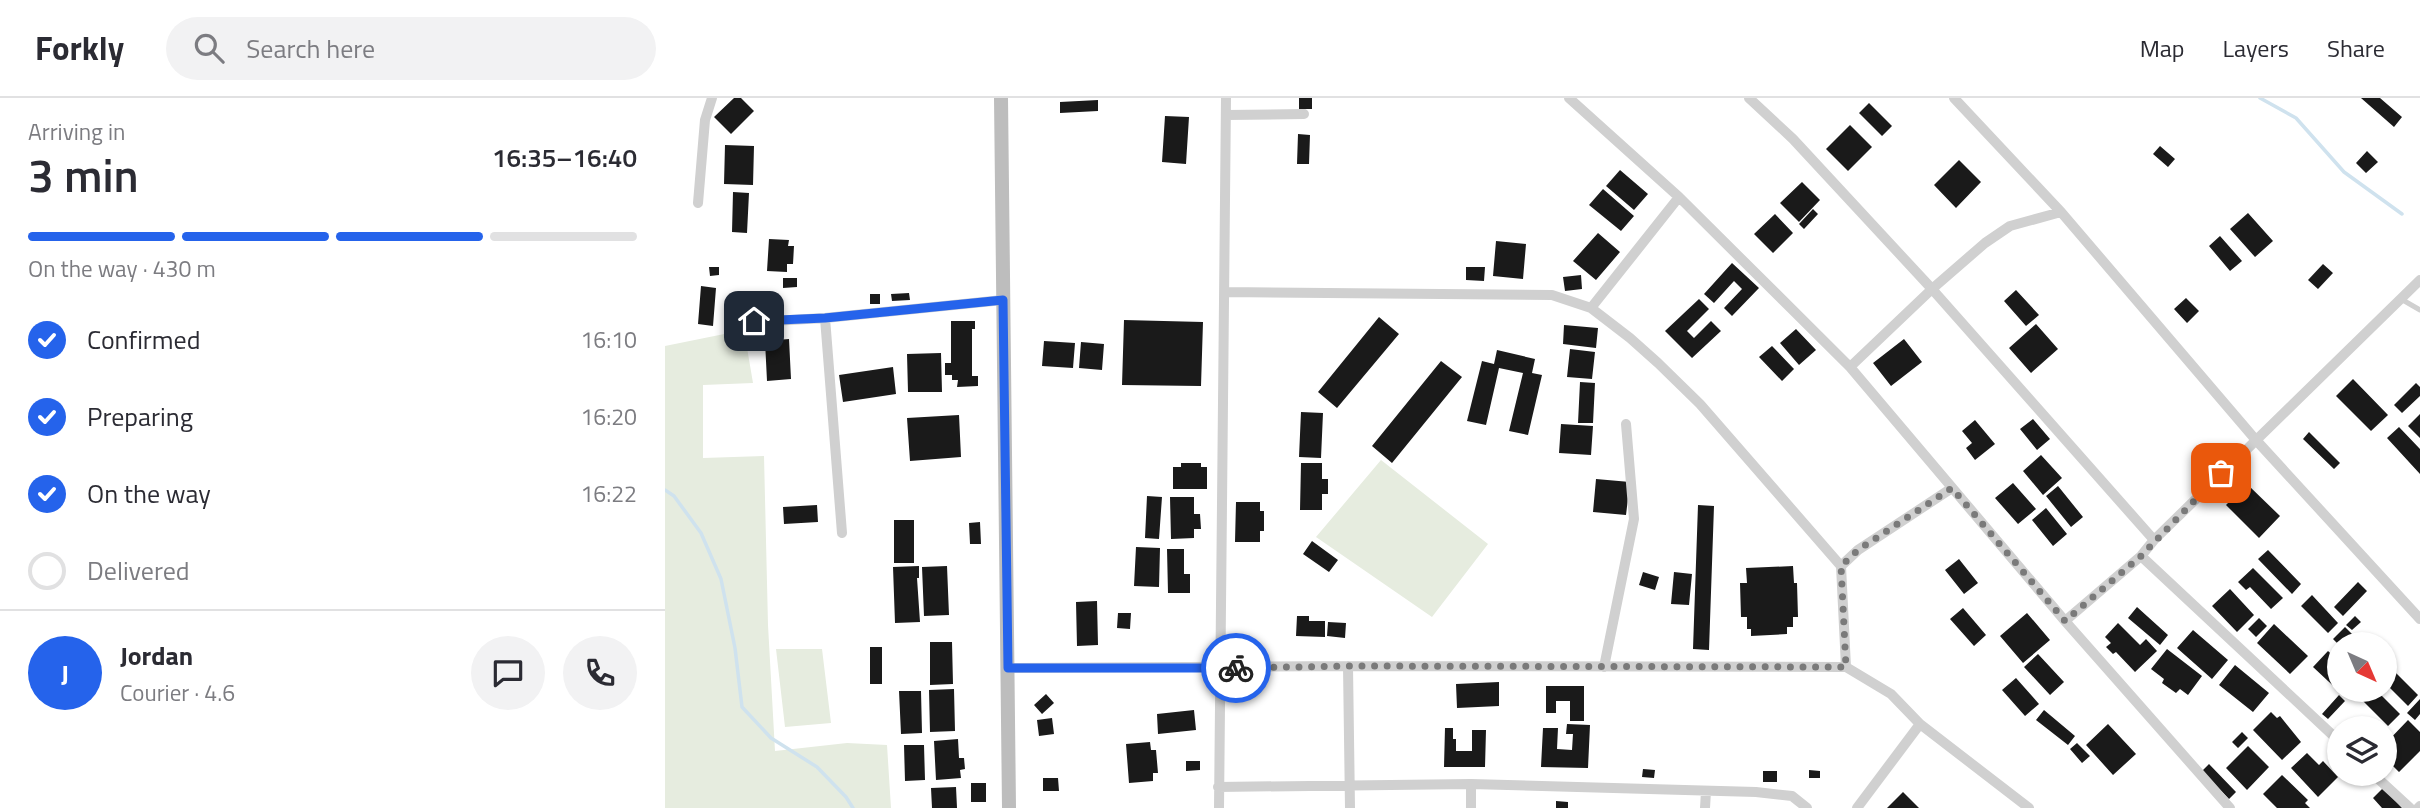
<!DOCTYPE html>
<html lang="en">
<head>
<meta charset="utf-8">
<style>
	body { margin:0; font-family:"Titillium Web",sans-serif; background:#f2f2f3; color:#2b2b33; height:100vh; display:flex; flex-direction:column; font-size:26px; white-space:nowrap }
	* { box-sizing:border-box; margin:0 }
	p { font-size:23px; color:#7c7c81 }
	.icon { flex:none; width:38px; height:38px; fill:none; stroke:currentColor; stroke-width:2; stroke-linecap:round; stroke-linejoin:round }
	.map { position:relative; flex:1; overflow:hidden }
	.drawer { display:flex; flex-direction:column; background:#fff; width:665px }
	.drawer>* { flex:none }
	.needle { width:46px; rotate:136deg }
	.buttons { position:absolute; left:1662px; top:534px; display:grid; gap:14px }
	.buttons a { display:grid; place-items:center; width:70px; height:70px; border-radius:50%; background:#fff; box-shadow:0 2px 5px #0004; font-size:35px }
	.pin { position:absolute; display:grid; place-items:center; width:60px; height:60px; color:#fff; margin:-30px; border-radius:14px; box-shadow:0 4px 10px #0006 }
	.courier { position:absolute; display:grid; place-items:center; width:70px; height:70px; margin:-35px; border:5px solid #2563eb; border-radius:50%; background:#fff; color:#222; box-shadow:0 2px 9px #0007 }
	.summary em { font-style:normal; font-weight:600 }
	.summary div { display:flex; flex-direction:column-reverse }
	.summary { display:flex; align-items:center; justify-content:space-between; height:119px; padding:0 28px }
	h1 { font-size:46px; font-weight:600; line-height:52px }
	.bar { display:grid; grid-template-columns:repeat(4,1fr); gap:10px 7px; align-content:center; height:84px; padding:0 28px }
	.bar i { height:9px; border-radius:5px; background:#e1e1e2 }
	.bar .active { background:#2563eb }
	.bar p { grid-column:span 4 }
	.line { display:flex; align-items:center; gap:18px; padding:0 28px; border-top:2px solid #e1e1e2 }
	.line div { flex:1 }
	.round { display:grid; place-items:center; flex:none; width:74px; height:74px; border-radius:37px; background:#f2f2f3 }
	ol { padding:0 28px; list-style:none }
	li { display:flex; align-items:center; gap:21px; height:77px }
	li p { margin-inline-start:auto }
	li .icon { padding:7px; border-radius:50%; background:#2563eb; color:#fff; stroke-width:4 }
	li:last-child { color:#7c7c81 }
	li i { width:38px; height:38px; border:4px solid #e1e1e2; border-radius:50% }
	header { display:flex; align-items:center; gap:42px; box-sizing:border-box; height:98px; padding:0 35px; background:#fff; border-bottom:2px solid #e1e1e2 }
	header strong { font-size:33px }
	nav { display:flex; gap:38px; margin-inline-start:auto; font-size:24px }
	.search { width:490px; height:63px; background:#f2f2f3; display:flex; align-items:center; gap:18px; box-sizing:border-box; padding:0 24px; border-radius:38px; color:#7c7c81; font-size:26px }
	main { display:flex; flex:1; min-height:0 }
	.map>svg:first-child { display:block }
</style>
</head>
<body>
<header>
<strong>Forkly</strong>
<div class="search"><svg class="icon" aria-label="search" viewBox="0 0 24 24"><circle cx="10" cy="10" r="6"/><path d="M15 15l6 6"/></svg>Search here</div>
<nav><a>Map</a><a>Layers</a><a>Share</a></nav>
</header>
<main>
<section class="drawer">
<div class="summary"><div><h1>3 min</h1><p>Arriving in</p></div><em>16:35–16:40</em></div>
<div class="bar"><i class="active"></i><i class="active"></i><i class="active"></i><i></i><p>On the way · 430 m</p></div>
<ol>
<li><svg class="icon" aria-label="check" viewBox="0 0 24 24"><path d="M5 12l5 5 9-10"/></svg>Confirmed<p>16:10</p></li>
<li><svg class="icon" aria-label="check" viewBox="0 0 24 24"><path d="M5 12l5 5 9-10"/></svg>Preparing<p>16:20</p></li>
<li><svg class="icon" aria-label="check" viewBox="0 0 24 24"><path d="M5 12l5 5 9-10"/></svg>On the way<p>16:22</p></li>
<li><i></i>Delivered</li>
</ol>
<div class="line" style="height:126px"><b class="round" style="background:#2563eb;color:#fff">J</b><div><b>Jordan</b><p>Courier · 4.6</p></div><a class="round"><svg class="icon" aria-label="chat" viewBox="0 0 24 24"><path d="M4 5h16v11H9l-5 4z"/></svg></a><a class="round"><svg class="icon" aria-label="phone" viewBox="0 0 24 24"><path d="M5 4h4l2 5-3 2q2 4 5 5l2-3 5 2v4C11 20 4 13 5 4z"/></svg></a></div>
</section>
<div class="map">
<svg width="1755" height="710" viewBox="0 0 1755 710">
	<rect width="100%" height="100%" fill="#fff"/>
	<!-- green -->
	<path fill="#e6ecdf" d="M79 232 88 285 38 287V360L99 358 103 527 110 653 182 645 222 647 226 710H0V248Z
		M716 362 823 446 767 519 651 439Z
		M111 551H157L166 625 120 629Z"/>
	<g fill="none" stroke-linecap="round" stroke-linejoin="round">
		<!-- stream -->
		<path stroke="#cfe2ee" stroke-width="3.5" d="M1595 0 1631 20 1679 74 1737 116
			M0 392 9 398 36 435 56 481 70 550 77 609 106 640 152 669 181 699 188 710"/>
	</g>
	<!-- building -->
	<path fill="#1a1a1a" d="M69 0H76L89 13 66 36 49 19Z
		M634 0H647V11H634Z
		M1696 0H1715L1737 19 1729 29Z
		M433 2V13L395 15V4Z
		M1204 5 1227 28 1217 38 1194 15Z
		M500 18 524 19 521 66 497 64Z
		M1185 27 1207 49 1183 73 1161 51Z
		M633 36 645 37 644 66H632Z
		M60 47 89 48 88 87 59 86Z
		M1495 48 1510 61 1503 69 1488 56Z
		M1702 53 1713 64 1701 75 1691 65Z
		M1294 62 1316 84 1291 110 1269 87Z
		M955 72 983 96 969 112 941 88Z
		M1137 84 1155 102 1134 124 1115 105Z
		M938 91 969 118 956 133 924 107Z
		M68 94 84 95 82 135 67 134Z
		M1148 111 1153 116 1139 131 1134 126Z
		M1583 115 1608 143 1590 159 1565 131Z
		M1110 116 1128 135 1108 155 1089 136Z
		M933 135 955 154 931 182 908 163Z
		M1555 138 1577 163 1565 173 1544 148Z
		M104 141 124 142 123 148H129L128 166H122V174L102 173Z
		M831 143 861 146 858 181 828 178Z
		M1067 165 1094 190 1067 218 1059 210 1077 191 1069 183 1049 205 1039 196Z
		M1658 166 1668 175 1653 191 1643 182Z
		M44 169H54V177L45 178Z
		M801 169H820L819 183 801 182Z
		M916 177 917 191 900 193 898 179Z
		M118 180H132V189L118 190Z
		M36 188 51 190 48 228 33 226Z
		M1351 192 1374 217 1361 228 1339 203Z
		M244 195 245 202 227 203 226 196Z
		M205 196H215V206H205Z
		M1521 200 1534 213 1522 225 1509 211Z
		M1034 201 1044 211 1022 233 1029 240 1046 223 1056 233 1027 260 1000 233Z
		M714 219 734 236 672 310 653 294Z
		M459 222 538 224 536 288 457 287Z
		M286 223H310V231H307V278H313V288L292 289 293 282H287V277H280V265H286Z
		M1371 226 1393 251 1366 275 1344 250Z
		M899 227 933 230 931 250 898 246Z
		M1131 231 1151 252 1134 267 1115 245Z
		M124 241 126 281 102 283 100 243Z
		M1239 241 1257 264 1226 288 1208 265Z
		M379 243 410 245 408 270 377 268Z
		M416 244 439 246 437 272 414 270Z
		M1107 248 1129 271 1117 283 1094 259Z
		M905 251 930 254 927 281 902 279Z
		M832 252 870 261 867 275 877 277 863 337 844 333 858 275 834 270 821 327 802 323 817 263 829 266Z
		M276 255 277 294H243L242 256Z
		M776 263 797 279 727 365 707 348Z
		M228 269 231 296 178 304 174 277Z
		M1688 281 1723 317 1706 333 1671 298Z
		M915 284 930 285 928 325H913Z
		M1751 285 1755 289V298L1737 315 1729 307Z
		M636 314 658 315 656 360 634 359Z
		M1755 316V340L1743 328Z
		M294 317 296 359 245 363 242 320Z
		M1368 321 1385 341 1372 352 1355 331Z
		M1310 322 1330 346 1310 362 1301 350 1307 345 1297 333Z
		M896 326 928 328 926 357 894 355Z
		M1734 329 1755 351V376L1722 340Z
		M1644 334 1675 365 1669 371 1638 341Z
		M1376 357 1397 380 1378 397 1358 373Z
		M516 365H536V369H542V391H508V369H516Z
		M636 365H657V381H663V396H657V412H635Z
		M931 381 965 384 961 417 928 414Z
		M1348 385 1371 411 1353 426 1330 400Z
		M1582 386 1615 418 1594 440 1561 407Z
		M1393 388 1418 419 1406 429 1381 398Z
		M482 398 497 399 494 441 480 440Z
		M505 399H529V416H535L536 431H529V440L506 441Z
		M571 404H595V413H599V433H595V444H570Z
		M152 407 153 424 119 426 118 409Z
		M1033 407 1049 408 1044 552 1028 551Z
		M1381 410 1402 436 1388 448 1367 422Z
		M229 422H249V465H229Z
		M315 424 316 446H305L304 425Z
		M647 443 673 462 664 474 638 456Z
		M471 449 495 450 494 489 469 488Z
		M502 451H519V476H525V495H503Z
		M1603 452 1636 486 1627 496 1593 461Z
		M1294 461 1313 485 1299 496 1280 472Z
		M254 468V480H252L255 524 230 525 228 469Z
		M282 468 284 517 259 518 257 469Z
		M1128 468 1129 485H1132L1133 519H1128V529H1122V536L1086 538V531H1082V519H1076L1075 485H1082L1081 470Z
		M1588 470 1618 500 1606 511 1585 489 1581 492 1573 484Z
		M978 474 994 479 990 492 974 487Z
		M1009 474 1027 476 1024 507 1006 506Z
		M1693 484 1702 493 1678 518 1669 509Z
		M1565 491 1589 517 1572 534 1547 508Z
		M1647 497 1673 525 1663 535 1636 508Z
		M432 503 433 547 412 548 411 504Z
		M1472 509 1503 537 1495 547 1463 520Z
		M1298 510 1321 537 1309 548 1285 521Z
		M453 515H466L465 531 452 530Z
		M1362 515 1385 542 1358 565 1335 538Z
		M632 518H644V523H660V539L631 538Z
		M1690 518 1696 524 1687 532 1681 527Z
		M1594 520 1602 528 1591 539 1583 531Z
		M663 524 681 525 680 540 662 538Z
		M1453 525 1475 547 1481 541 1492 553 1470 574 1451 554 1448 556 1441 549 1446 545 1440 539Z
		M1609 526 1643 558 1625 576 1592 545Z
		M1680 529 1697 546H1673L1668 541Z
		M1528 532 1563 562 1547 581 1512 550Z
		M265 544H287L288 586 265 587Z
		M205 549H217V586H205Z
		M1502 551 1537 578 1523 597 1515 591 1511 595 1497 585 1499 581 1486 571Z
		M1663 553 1675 564V592H1684L1678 597 1648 569Z
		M1373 556 1399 584 1385 597 1359 569Z
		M1570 567 1604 595 1588 614 1554 587Z
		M1723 567 1753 597 1743 608 1720 585V570Z
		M1351 580 1374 606 1360 618 1337 592Z
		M834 584V608L792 610 791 586Z
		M881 588H919V623H905V603H891V615H881Z
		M289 591 290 633 265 634 264 592Z
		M1703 592H1711L1735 616 1723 628 1695 600Z
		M234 593H256L257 635 236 636Z
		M381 596 389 605 377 616 369 607Z
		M1674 597 1680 603 1663 621 1657 616Z
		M1755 601V616L1750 622 1742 615Z
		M529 612 531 632 493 636 492 616Z
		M1379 612 1410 638 1403 647 1371 622Z
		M1606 614 1612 620 1615 618 1636 644 1617 662 1588 632Z
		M387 620 389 636 374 638 372 622Z
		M1743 622 1755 634V653L1734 674 1720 660V646Z
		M902 626 925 627 923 670 876 669 878 630H893L892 651 907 652 908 636H901Z
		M1443 626 1471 656 1448 677 1421 647Z
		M780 630H788V641H791V653H807V632H821L820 669H779Z
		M1577 634 1583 640 1573 650 1567 644Z
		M293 641 294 660H299L300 671 295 672 296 680 271 682 269 643Z
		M485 644 486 652H491L493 675H488V683L464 685 461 646Z
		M1412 645 1425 658 1417 665 1405 651Z
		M239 647H259L260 682 240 683Z
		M1583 648 1604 669 1582 692 1561 670Z
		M1642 655 1654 667 1658 663 1673 679 1653 699 1626 670Z
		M521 663H535V672L521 673Z
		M1544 666 1571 694 1564 701 1537 673Z
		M978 671 990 672 989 680 977 679Z
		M1144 672 1155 673V680H1144Z
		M1098 673H1112V684H1098Z
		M1617 677 1643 702 1640 705 1645 710H1612L1598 696Z
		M378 680H393L394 693H378Z
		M306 685H321V704H306Z
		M291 689 292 710H267L266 690Z
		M1718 690 1737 710H1717L1708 700Z
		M1238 694 1254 710H1222Z
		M891 703 903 704V710H891Z"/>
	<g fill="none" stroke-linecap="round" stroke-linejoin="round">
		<!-- lane -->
		<path stroke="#d0d0d0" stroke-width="5" d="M1736 201 1755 212"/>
		<!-- street -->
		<path stroke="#d0d0d0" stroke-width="10" d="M904 0 1014 99 1185 269 1400 523 1565 710
			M1084 0 1128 41 1267 191 1489 442
			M1289 0 1396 114 1590 341 1755 521
			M561 17 639 16
			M33 105 40 22 47 0
			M560 194 887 197 926 210 965 240 993 265 1035 306 1176 468
			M926 210 1014 99
			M160 220 177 435
			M89 224 160 220 338 202
			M1185 269 1267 191 1320 145 1345 128 1396 114
			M1476 458 1675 644
			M1400 523 1476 458 1489 442 1755 182
			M683 568 685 710
			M939 569 969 421 961 326
			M1181 569 1176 468 1193 452 1287 390
			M343 570 683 568 1181 569 1226 596 1255 626 1364 710
			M1708 676 1745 710
			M553 689 806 686 1091 694 1127 698 1142 710
			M554 710 561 0
			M806 710V686
			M1040 710 1041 693
			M1192 710 1255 626
			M1753 710 1755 708"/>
		<!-- secondary -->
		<path stroke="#bdbdbd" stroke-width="14" d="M336 0 344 710"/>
	</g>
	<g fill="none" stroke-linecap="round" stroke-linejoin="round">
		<!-- done -->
		<path stroke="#7a7a7a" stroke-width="7" stroke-dasharray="0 12.6" d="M571 570 683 568 1181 569 1176 468 1193 452 1287 390 1400 523 1476 458 1556 375"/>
		<!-- route -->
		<path stroke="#2563eb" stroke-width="9" d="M89 223 160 220 338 202 343 570H571"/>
	</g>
</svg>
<div class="buttons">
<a><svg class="needle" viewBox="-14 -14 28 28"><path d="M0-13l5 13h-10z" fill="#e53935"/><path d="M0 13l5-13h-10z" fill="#7c7c81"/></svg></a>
<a><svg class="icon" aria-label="layers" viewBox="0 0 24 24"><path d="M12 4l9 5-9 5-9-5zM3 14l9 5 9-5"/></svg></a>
</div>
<div class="pin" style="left:1556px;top:375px;background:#ea580c"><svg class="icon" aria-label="bag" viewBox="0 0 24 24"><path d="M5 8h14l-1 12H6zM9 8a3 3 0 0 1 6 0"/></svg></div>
<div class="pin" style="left:89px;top:223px;background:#1f2937"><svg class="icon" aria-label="home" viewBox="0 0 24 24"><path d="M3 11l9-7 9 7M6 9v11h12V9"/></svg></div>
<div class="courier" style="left:571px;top:570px"><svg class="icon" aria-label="bike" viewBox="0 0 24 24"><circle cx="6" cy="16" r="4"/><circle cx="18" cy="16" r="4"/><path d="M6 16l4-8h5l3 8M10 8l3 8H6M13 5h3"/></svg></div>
</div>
</main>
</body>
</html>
